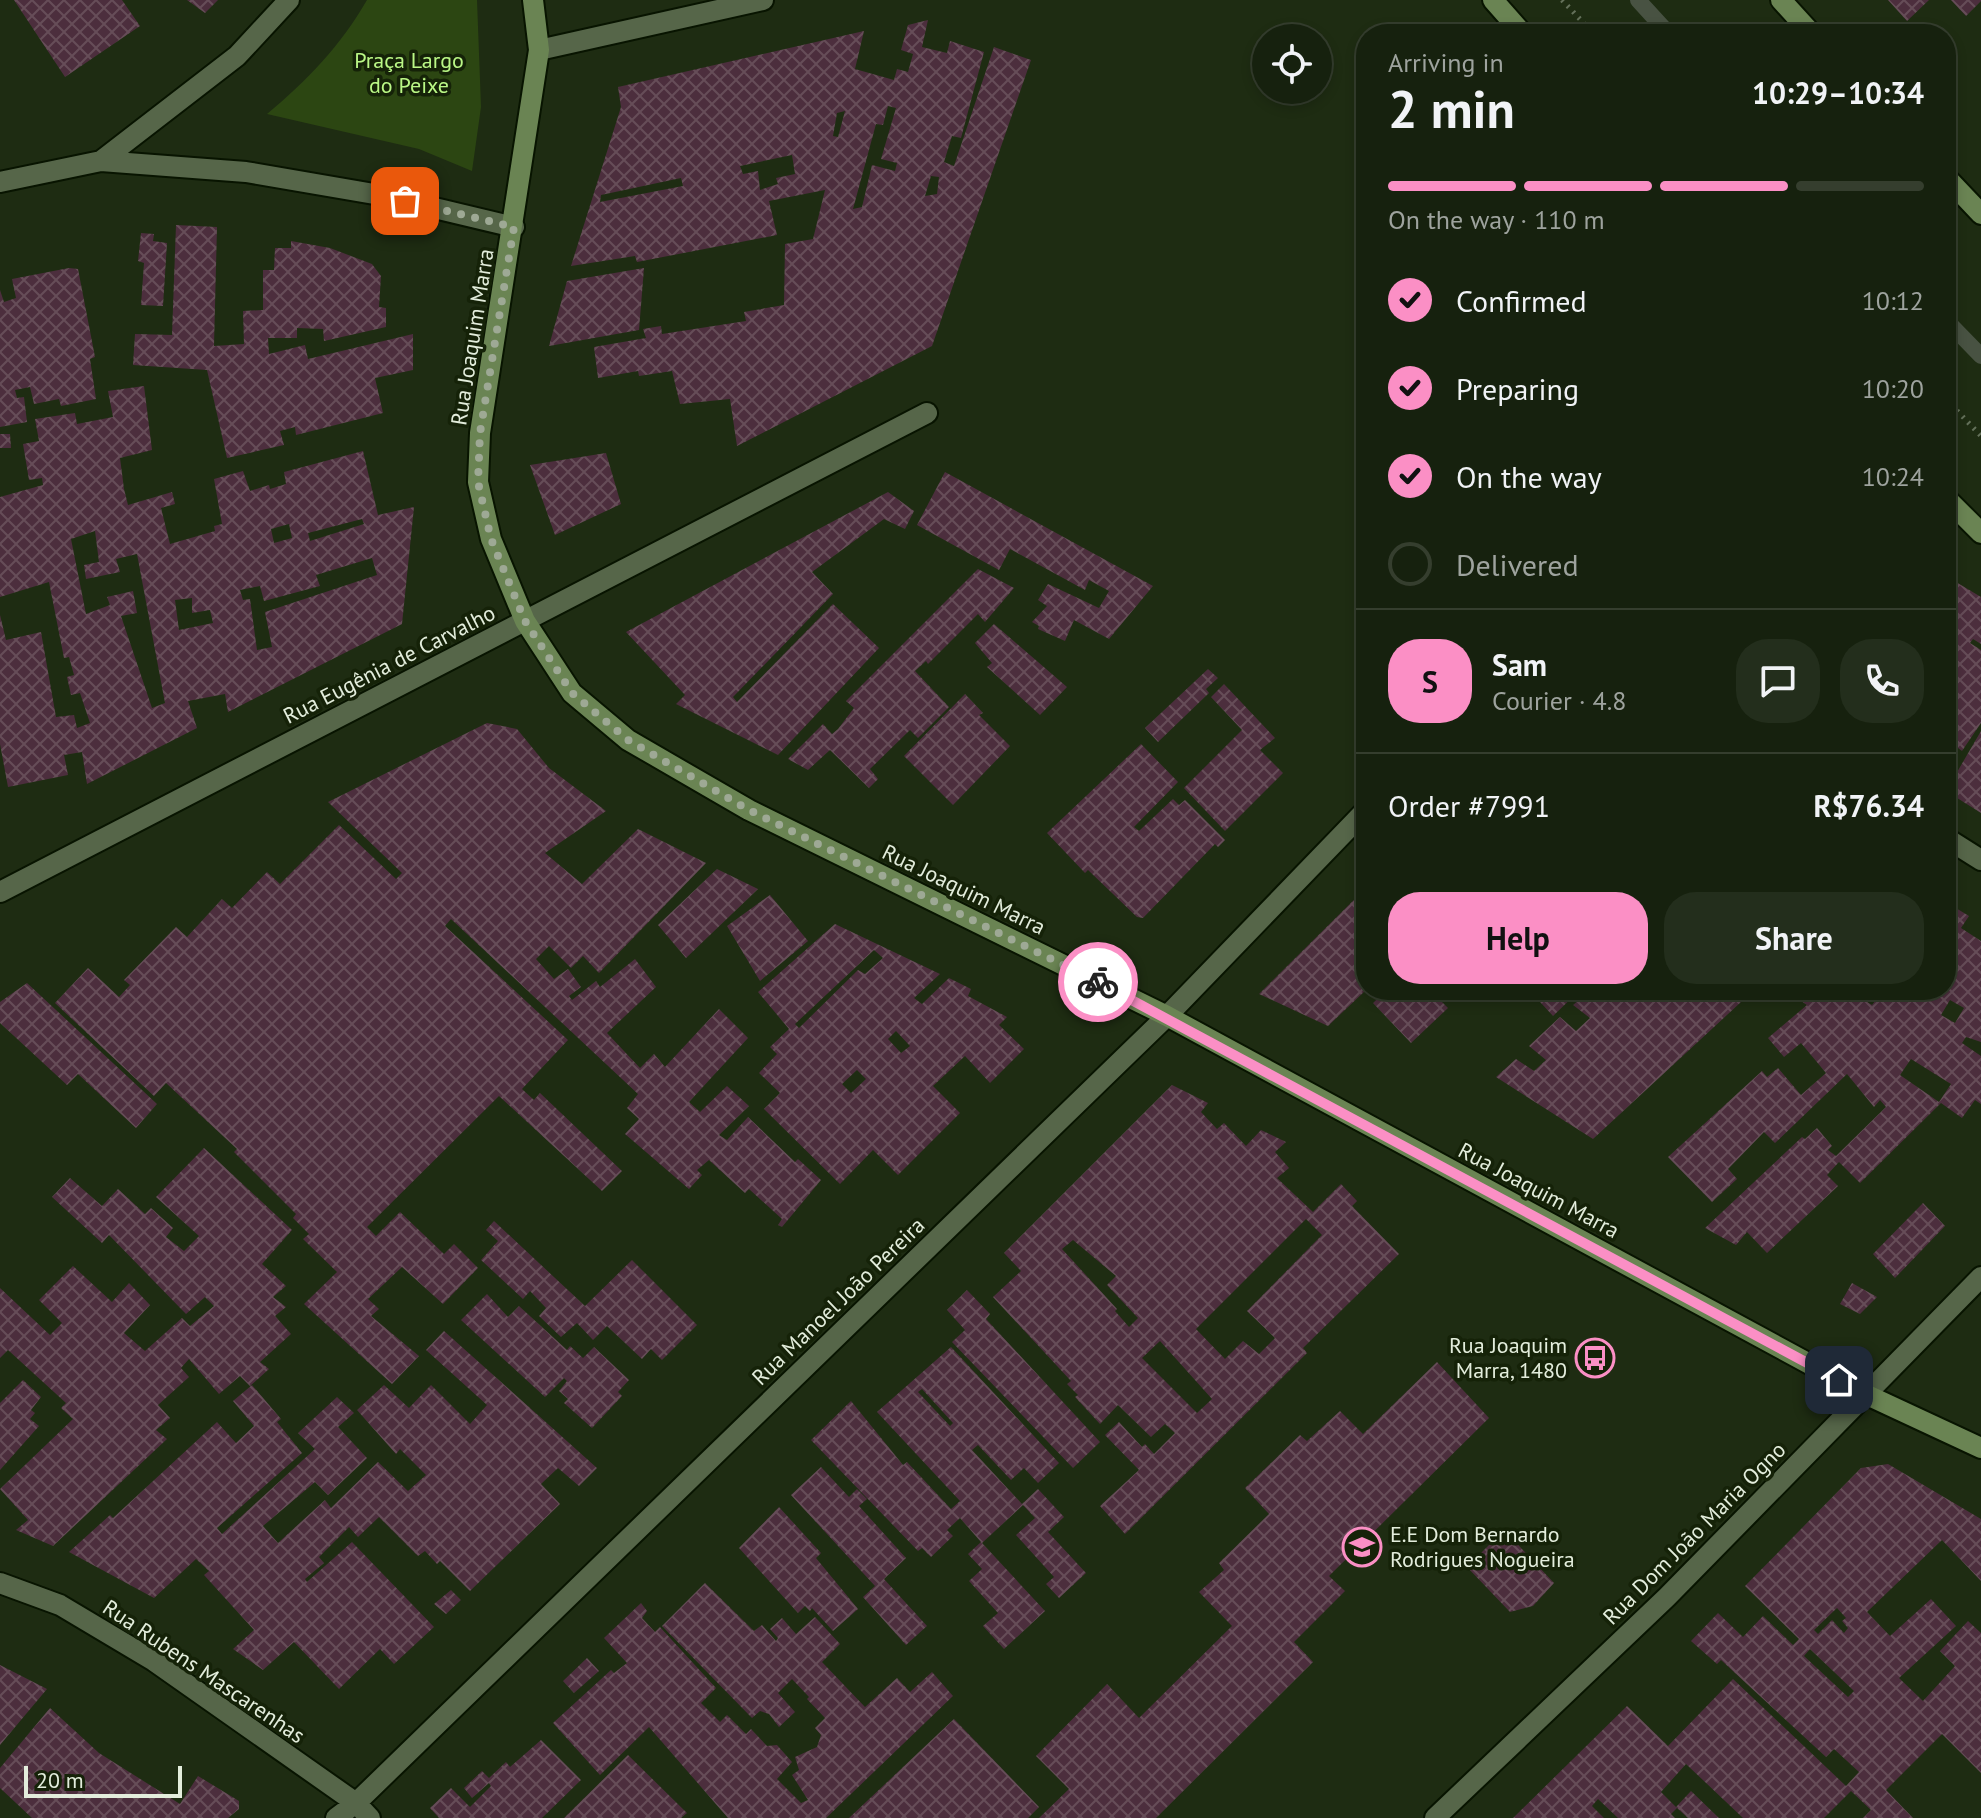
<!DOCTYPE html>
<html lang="en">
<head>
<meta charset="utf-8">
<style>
	body { margin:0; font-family:"PT Sans",sans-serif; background:#232e1c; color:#f1f3f6; height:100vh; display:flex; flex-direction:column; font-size:30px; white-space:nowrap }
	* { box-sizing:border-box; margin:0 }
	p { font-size:26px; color:#9ea39e }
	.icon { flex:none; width:44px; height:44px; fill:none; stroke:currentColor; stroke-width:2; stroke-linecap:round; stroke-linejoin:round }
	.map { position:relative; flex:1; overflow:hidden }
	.drawer { position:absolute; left:1356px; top:24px; width:600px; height:976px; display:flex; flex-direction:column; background:#16210e; border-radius:32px; box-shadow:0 4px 12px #0003,0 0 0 2px #353e2e }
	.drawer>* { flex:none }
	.tools { position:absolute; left:1252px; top:24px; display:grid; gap:16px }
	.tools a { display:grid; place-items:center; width:80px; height:80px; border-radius:50%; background:#16210e; box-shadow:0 4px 12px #0003,0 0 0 2px #353e2e; font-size:40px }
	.scale { position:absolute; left:24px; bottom:20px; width:158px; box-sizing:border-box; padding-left:8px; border:4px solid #e3eddc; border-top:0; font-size:22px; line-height:28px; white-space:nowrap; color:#e3eddc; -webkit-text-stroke:6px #152208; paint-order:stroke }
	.pin { position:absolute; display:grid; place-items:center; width:68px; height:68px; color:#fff; margin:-34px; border-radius:16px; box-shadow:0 4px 12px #0006 }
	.courier { position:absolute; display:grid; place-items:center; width:80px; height:80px; margin:-40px; border:6px solid #fb8fc5; border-radius:50%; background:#fff; color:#222; box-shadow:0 2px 10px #0007 }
	.headline em { font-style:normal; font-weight:800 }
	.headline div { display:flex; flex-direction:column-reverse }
	.headline { display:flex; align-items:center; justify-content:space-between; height:136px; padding:0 32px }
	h1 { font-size:52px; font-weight:800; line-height:60px }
	.bar { display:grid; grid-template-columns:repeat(4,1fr); gap:12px 8px; align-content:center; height:96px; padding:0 32px }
	.bar i { height:10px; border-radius:6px; background:#353e2e }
	.bar .active { background:#fb8fc5 }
	.bar p { grid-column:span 4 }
	.line { display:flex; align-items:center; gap:20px; padding:0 32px; border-top:2px solid #353e2e }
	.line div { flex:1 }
	.round { display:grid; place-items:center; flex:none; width:84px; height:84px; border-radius:32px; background:#232e1c }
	ol { padding:0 32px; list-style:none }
	li { display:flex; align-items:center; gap:24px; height:88px }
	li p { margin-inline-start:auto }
	li .icon { padding:8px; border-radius:50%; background:#fb8fc5; color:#111; stroke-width:4 }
	li:last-child { color:#9ea39e }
	li i { width:44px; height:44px; border:4px solid #353e2e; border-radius:50% }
	.cta { display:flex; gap:16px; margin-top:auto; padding:16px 32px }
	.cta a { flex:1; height:92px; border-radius:32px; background:#fb8fc5; color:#111; font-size:32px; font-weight:800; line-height:92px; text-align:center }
	.cta a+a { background:#232e1c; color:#f1f3f6 }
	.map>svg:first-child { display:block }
</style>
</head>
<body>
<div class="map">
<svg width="1981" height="1818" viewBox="0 0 1981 1818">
	<defs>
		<pattern id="building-cross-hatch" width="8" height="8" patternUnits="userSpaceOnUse" patternTransform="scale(2)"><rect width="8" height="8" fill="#4c2e3d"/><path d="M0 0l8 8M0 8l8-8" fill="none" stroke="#664d58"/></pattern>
	</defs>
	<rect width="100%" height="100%" fill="#1e2c12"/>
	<!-- park -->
	<path fill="#2c4612" d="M367 0H477L481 107 472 171 419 149 267 114C307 81 341 45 367 0Z"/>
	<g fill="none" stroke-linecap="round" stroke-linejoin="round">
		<!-- stream -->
		<path stroke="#485242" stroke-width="16" d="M1638 0 1669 34
			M1946 320 1981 356"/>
	</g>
	<!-- building -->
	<path fill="url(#building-cross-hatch)" fill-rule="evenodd" d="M14 0H122L140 26 65 77Z
		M187 0H218L205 13Z
		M1888 0H1929L1907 21Z
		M1951 0H1981V1L1966 16Z
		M928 20 922 47 947 53 950 41 984 52 961 138 952 136 944 162 954 166 994 47 1031 60 932 346 737 446 730 399 680 404 672 371 639 376 638 371 598 378 594 347 646 338 643 329 661 326 662 334 746 321 744 312 784 305 785 244 813 239 825 190 769 201 777 235 637 262 635 256 571 266 621 107 618 87 864 31 855 69 894 80 897 69 908 72 913 54 901 50 908 25ZM888 106 896 108 881 159 897 163 895 171 872 165 862 207 853 209 876 124 883 125ZM845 111 838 137 833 136 837 113ZM792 155 795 174 776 178 778 184 760 190 758 171 743 174 740 166ZM931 176 939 177 937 194 925 196ZM681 178 683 186 600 202 601 195Z
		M176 225 217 227 214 346 244 344 243 311 263 310V270H274L275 248H291V241L330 248 372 264 381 276 379 307 386 308V327L324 341 323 329 297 328V338H268L269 354 305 345 308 359 413 334V370L375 378 383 413 296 435 295 427 280 431 284 445 227 458 207 370 133 365 135 334 172 335Z
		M141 233 154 234 153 241 167 243 163 306 141 305 144 263 138 261Z
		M69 268 78 269 95 357 90 359 96 399 61 406 59 399 34 404 30 387 15 390 17 398 24 397 27 422 0 427V290L4 302 16 298 12 279Z
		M644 268 639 330 549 346 567 281Z
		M144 386 152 450 120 458 124 489 128 505 172 492 175 504 161 508 170 544 215 531 214 526 222 524 214 479 243 471 250 491 269 485 270 489 286 484 284 472 363 451 378 515 414 507 402 624 228 712 225 694 188 701 197 728 87 784 82 752 64 755 68 775 8 787 0 744V615L6 640 41 632 56 717 74 715 77 728 90 723 80 693 71 695 67 677 74 675 69 657 64 658 49 582 0 597V497L43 485 42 478 29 480 23 444 39 441 35 419 75 413 77 424 113 417 108 391ZM362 519 364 524 310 541 308 533ZM289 524 292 538 274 543 271 529ZM95 531 99 562 84 565 86 579 120 572 116 559 137 554 165 703 152 708 121 616 137 613 133 591 107 597 110 605 86 614 71 539ZM372 558 377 575 265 612 272 647 257 650 250 599 243 600 240 590 260 586 264 601 320 586 316 575ZM192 598V613L210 610 213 623 179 630 175 600Z
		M0 434H10L11 448H0Z
		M606 453 621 504 555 535 530 465Z
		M945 472 1153 586 1109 639 1074 620 1065 641 1038 629 1039 626 1032 622 1047 606 1038 600 1048 584 1099 608 1109 591 1089 580 1085 590 1010 549 999 570 917 525Z
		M888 492 914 511 905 529 884 519 812 572 833 594 733 697 737 702 833 604 879 648 778 755 676 704 685 695 626 632Z
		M978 569 1014 588 985 622 978 614 928 664 926 661 915 671 949 707 918 738 910 730 870 769 878 779 869 788 830 750 808 770 788 759 823 724 832 734 838 729 854 708 846 701Z
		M1946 576 1981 597V644L1973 639 1970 643 1981 650V723L1962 751 1946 739Z
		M994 624 1067 687 1040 715 987 667 992 663 975 643Z
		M1208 669 1218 678 1206 689 1209 693 1158 742 1145 728Z
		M1224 684 1275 738 1260 750 1283 773 1225 831 1184 788 1242 730 1211 697Z
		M965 694 983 713 979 715 1010 746 953 805 904 756Z
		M487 723 517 729 549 768 606 811 545 853 582 884 638 829 706 863 599 973 583 956 571 968 549 946 536 959 554 979 568 969 581 987 569 996 572 1000 596 981 600 987 635 959 656 987 607 1033 640 1068 654 1054 665 1067 719 1009 748 1038 689 1102 700 1112 727 1086 749 1106 719 1135 727 1140 748 1117 795 1162 798 1159 821 1180 782 1227 778 1225 782 1219 749 1189 745 1193 709 1160 697 1170 702 1175 689 1189 625 1134 639 1119 627 1108 638 1094 451 919 445 926 568 1040 522 1089 534 1100 540 1093 622 1171 602 1191 499 1096 367 1227 376 1236 400 1212 444 1254 454 1244 478 1268 443 1304 402 1267 368 1299 379 1309 371 1316 419 1356 392 1384 304 1304 337 1272 303 1239 309 1234 293 1218 296 1214 234 1152 237 1149 166 1083 154 1096 55 1003 88 968 119 997 130 985 124 980 176 927 187 937 222 899 232 908 267 872 280 884 339 825 396 879 402 873 328 802Z
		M1981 731V813L1946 791Z
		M1141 744 1178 782 1134 827 1139 831 1173 799 1179 805 1185 800 1225 840 1218 847 1215 844 1143 918 1137 917 1088 870 1085 873 1047 833Z
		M717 869 758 889 686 958 658 925Z
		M1366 888V990L1328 1026 1259 994Z
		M770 895 808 941 760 981 727 926Z
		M1946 902 1969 916 1961 928 1981 941V1042L1966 1037 1962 1043 1981 1056V1104L1975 1100 1962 1118 1941 1103 1860 1183 1839 1162 1827 1175 1838 1186 1767 1253 1747 1232 1736 1245 1705 1228 1802 1137 1805 1139 1817 1128 1832 1146 1828 1150 1836 1156 1886 1107 1880 1100 1874 1107 1847 1074 1775 1143 1764 1132 1728 1169 1737 1179 1712 1202 1668 1157 1762 1071 1767 1077 1778 1068 1801 1095 1826 1073 1801 1043 1784 1057 1768 1038 1807 1005 1785 990H1860L1856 995 1872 1005 1884 990H1946ZM1950 1000 1964 1008 1955 1023 1941 1015ZM1911 1059 1951 1084 1939 1102 1900 1075Z
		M835 924 940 974 914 998 922 1004 949 978 971 989 968 996 1007 1017 999 1025 1024 1049 990 1083 965 1056 933 1086 960 1113 898 1175 873 1150 840 1184 764 1109 780 1093 759 1073 777 1054 770 1047 789 1029 758 992ZM874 950 883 958 865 974 858 970 799 1028 795 1024ZM896 1031 910 1046 901 1053 888 1039ZM857 1070 866 1079 851 1093 842 1084Z
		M27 983 157 1104 136 1128 78 1074 67 1085 0 1023V1002Z
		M1387 990H1451L1440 1000 1448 1008 1411 1043 1373 1003Z
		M1529 990H1580L1553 1016Z
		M1581 990H1754L1593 1139 1496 1077 1516 1059 1534 1071 1546 1060 1529 1046 1560 1017 1576 1031 1590 1018 1573 1005 1585 995Z
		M1172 1085 1208 1103 1201 1112 1217 1129 1224 1123 1246 1146 1261 1130 1286 1142 1275 1152 1289 1168 1277 1178 1313 1212 1341 1184 1357 1201 1352 1206 1399 1254 1303 1348 1307 1353 1125 1534 1100 1506 1139 1470 1105 1435 1119 1422 1142 1447 1145 1444 1154 1454 1175 1433 1165 1424 1151 1437 1118 1405 1100 1424 1075 1397 1078 1395 1067 1384 1071 1381 993 1297 1021 1271 1004 1253ZM1306 1219 1322 1235 1247 1311 1275 1338 1259 1354 1243 1341 1225 1359 1196 1329ZM1073 1240 1116 1276 1107 1285 1138 1318 1129 1327 1115 1311 1117 1309 1062 1249ZM1160 1341 1212 1399 1197 1413 1142 1358Z
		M204 1148 292 1230 262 1264 286 1286 273 1297 286 1307 275 1316 291 1334 260 1362 269 1369 250 1386 240 1376 219 1394 189 1359 181 1368 189 1377 158 1405 170 1418 156 1430 167 1439 53 1546 16 1530 28 1520 0 1489 73 1419 61 1408 66 1403 8 1350 0 1358V1288L50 1335 62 1323 39 1300 73 1266 112 1302 129 1283 150 1305 124 1333 145 1351 182 1318 190 1326 214 1306 205 1297 186 1314 109 1235 102 1243 52 1197 70 1178 102 1206 118 1189 145 1214 151 1208 173 1228 166 1237 184 1251 199 1236 156 1197Z
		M1923 1203 1945 1226 1895 1278 1873 1254Z
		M494 1221 585 1306 632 1260 697 1325 662 1360 651 1349 642 1359 607 1326 593 1340 577 1323 561 1337 539 1316 546 1308 530 1291 523 1299 481 1260 498 1241 486 1230Z
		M1852 1283 1877 1297 1860 1314 1840 1304Z
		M967 1290 990 1314 986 1319 1100 1442 1073 1468 952 1342 965 1330 947 1310Z
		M487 1294 508 1317 519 1306 567 1350 570 1346 583 1358 594 1347 629 1380 618 1392 622 1396 592 1428 564 1403 568 1399 559 1391 567 1381 564 1378 545 1397 461 1320Z
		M444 1331 597 1468 579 1486 558 1468 541 1484 560 1504 470 1591 440 1561 437 1564 425 1551 418 1556 379 1517 358 1537 349 1527 319 1557 324 1563 305 1579 307 1582 352 1542 434 1627 394 1664 380 1649 339 1689 294 1642 263 1670 233 1649 254 1630 204 1575 209 1571 196 1559 154 1598 69 1552 110 1515 113 1518 217 1422 236 1443 254 1426 233 1401 252 1385 281 1419 277 1422 302 1453 217 1528 222 1534 315 1449 298 1433 337 1397 354 1413 338 1427 367 1458 328 1495 315 1482 263 1526 278 1543 325 1500 331 1508 378 1462 408 1491 426 1475 400 1449 396 1454 357 1410 384 1385 409 1408 431 1385 470 1424 487 1405 426 1350Z
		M951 1347 1059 1463 1038 1483 1024 1468 1011 1480 978 1445 972 1450 1022 1504 1038 1489 1064 1517 1048 1532 1086 1573 1059 1598 1046 1584 1054 1577 1016 1535 1035 1518 1023 1505 982 1543 1045 1611 1004 1649 983 1626 998 1613 969 1581 982 1569 968 1554 981 1542 960 1518 947 1530 953 1536 931 1557 922 1548 918 1551 811 1440 851 1401 903 1465 907 1462 951 1509 960 1501 877 1412ZM922 1389 953 1423 950 1426 918 1392Z
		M1437 1362 1489 1418 1329 1576 1345 1591 1294 1642 1313 1662 1156 1818H1039L1069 1789 1036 1756 1107 1684 1139 1718 1232 1626 1199 1592 1224 1570 1219 1563 1269 1514 1245 1488 1300 1435 1307 1441 1340 1411 1363 1434Z
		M23 1380 41 1397 31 1410 35 1413 30 1419 39 1426 0 1470V1403Z
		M1888 1464 1981 1519V1581L1942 1540 1867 1612 1890 1636 1931 1599 1956 1626 1899 1678 1923 1701 1955 1666 1940 1651 1968 1621 1981 1633V1773L1942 1734 1886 1790 1913 1818H1863L1871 1810 1851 1791 1824 1818H1743L1686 1764 1661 1792 1676 1807 1691 1791 1719 1818H1688L1677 1808 1671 1814 1675 1818H1618L1598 1799 1592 1806 1604 1818H1513L1627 1706 1668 1746 1733 1679 1846 1786 1859 1772 1834 1749 1826 1757 1721 1660 1717 1664 1691 1641 1718 1613 1743 1637 1763 1616 1793 1645 1799 1639 1745 1586 1861 1468ZM1837 1608 1846 1618 1842 1621 1848 1628 1844 1633 1832 1620 1818 1634 1814 1630ZM1810 1649 1854 1691 1848 1697 1804 1656Z
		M821 1467 849 1497 857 1489 867 1499 859 1506 906 1558 884 1579 927 1626 906 1645 863 1597 875 1586 791 1495Z
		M779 1507 821 1553 816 1558 858 1609 833 1631 812 1608 810 1611 805 1606 798 1613 739 1548Z
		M1504 1530 1554 1583 1533 1606 1510 1612 1467 1567Z
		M705 1583 754 1631 762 1625 776 1641 778 1638 770 1629 782 1618 796 1634 815 1617 840 1644 822 1662 865 1707 897 1678 910 1692 932 1672 953 1696 826 1818H728L649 1727 600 1775 553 1723 611 1670 614 1673 627 1663 604 1638 641 1603 647 1611 642 1618 655 1632 660 1627 716 1688 701 1703 720 1722 727 1715 746 1734 751 1729 767 1746 777 1745 792 1762 777 1779 801 1803 808 1800 792 1775 799 1770 795 1757 817 1747 821 1735 815 1728 825 1718 807 1699 809 1697 792 1679 778 1693 795 1712 779 1727 769 1714 760 1711 752 1718 662 1626Z
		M451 1590 461 1600 446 1614 434 1604Z
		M587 1658 599 1671 574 1693 563 1681Z
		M0 1665 47 1689 0 1745Z
		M50 1708 99 1753 180 1804 198 1776 239 1801V1809L228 1818H32L0 1788V1768Z
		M954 1719 1039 1807 1028 1818H849Z
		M541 1740 581 1780 542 1818H439L430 1808 451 1788 470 1807 491 1786 489 1783 472 1798 464 1788 482 1771 489 1778 506 1762 510 1767Z
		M628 1755 687 1813 681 1818H564Z"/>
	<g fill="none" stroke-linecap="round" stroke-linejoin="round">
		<defs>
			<path id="street" d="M539 50 763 0
				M101 161 246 172 380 195 514 227
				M0 182 101 161 237 56 289 0
				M1946 838 1981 860
				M0 892 927 413
				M0 1583 60 1605 154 1661 356 1803 370 1818
				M336 1818 356 1803 1167 1016 1366 810
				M1435 1818 1667 1597 1981 1277"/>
			<path id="secondary" d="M533 0 539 50 480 433 478 482 491 539 525 621 572 693 628 740 749 810 1167 1016 1865 1394 1981 1448
				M1493 0 1523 34
				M1781 0 1812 34
				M1946 177 1981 214
				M1946 498 1981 533"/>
		</defs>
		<!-- street casing -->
		<use href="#street" stroke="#081400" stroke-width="24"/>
		<!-- secondary casing -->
		<use href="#secondary" stroke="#081400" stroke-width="24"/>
		<!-- path -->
		<path stroke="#64715a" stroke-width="5" stroke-dasharray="2 6" stroke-linecap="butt" d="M1562 0 1594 34
			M1946 399 1981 436"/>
		<!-- street -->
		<use href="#street" stroke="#566649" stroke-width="20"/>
		<!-- secondary -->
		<use href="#secondary" stroke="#6a8453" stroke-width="20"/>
	</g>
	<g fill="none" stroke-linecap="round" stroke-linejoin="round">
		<!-- done -->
		<path stroke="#9ea995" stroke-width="8" stroke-dasharray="0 14.4" d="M405 201 514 227 480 433 478 482 491 539 525 621 572 693 628 740 749 810 1098 982"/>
		<!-- route -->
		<path stroke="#fb8fc5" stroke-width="10" d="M1098 982 1839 1380"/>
	</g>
	<!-- icons -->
	<defs>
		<symbol id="bus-ring" viewBox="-11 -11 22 22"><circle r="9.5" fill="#152208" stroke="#fb8fc5" stroke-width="1.5"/><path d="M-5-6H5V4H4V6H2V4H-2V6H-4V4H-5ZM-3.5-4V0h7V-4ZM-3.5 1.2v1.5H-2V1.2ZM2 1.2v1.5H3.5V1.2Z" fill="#fb8fc5"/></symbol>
		<symbol id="school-ring" viewBox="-11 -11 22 22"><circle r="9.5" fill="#152208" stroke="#fb8fc5" stroke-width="1.5"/><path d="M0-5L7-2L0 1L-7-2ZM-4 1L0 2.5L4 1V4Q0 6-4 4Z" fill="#fb8fc5"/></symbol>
	</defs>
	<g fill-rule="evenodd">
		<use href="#bus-ring" x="1573" y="1336" width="44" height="44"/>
		<use href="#school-ring" x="1340" y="1525" width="44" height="44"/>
	</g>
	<g text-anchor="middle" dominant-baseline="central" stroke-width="7" stroke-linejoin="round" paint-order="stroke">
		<!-- park labels -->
		<g font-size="22" fill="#baf786" stroke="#152208">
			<text x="409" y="60">Praça Largo<tspan x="409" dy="25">do Peixe</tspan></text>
		</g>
		<!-- street labels -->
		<g font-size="22" fill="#e3eddc" stroke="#152208">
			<text transform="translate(472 337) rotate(-81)">Rua Joaquim Marra</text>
			<text transform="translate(389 664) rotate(-27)">Rua Eugênia de Carvalho</text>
			<text transform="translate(964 889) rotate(26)">Rua Joaquim Marra</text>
			<text transform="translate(1539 1190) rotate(28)">Rua Joaquim Marra</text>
			<text transform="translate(838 1301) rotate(-44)">Rua Manoel João Pereira</text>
			<text transform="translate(1694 1533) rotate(-45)">Rua Dom João Maria Ogno</text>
			<text transform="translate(204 1671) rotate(34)">Rua Rubens Mascarenhas</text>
		</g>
		<!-- poi labels -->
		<g font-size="22" fill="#e3eddc" stroke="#152208" text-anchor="end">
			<text x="1567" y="1345">Rua Joaquim<tspan x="1567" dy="25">Marra, 1480</tspan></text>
			<text x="1390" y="1534" text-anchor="start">E.E Dom Bernardo<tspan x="1390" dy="25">Rodrigues Nogueira</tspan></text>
		</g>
	</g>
</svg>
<div class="tools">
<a><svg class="icon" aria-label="locate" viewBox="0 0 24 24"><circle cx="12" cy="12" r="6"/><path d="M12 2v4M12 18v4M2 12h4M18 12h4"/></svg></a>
</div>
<div class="scale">20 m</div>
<div class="pin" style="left:405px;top:201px;background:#ea580c"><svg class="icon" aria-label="bag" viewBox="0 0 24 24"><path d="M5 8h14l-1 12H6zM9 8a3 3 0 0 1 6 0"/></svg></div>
<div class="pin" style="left:1839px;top:1380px;background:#1f2937"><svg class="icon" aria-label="home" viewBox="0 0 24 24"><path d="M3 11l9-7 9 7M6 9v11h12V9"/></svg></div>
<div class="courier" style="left:1098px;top:982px"><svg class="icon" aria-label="bike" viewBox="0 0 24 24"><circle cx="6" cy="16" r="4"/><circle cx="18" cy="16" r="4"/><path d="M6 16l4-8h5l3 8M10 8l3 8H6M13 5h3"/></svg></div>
<section class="drawer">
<div class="headline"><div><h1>2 min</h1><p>Arriving in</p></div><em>10:29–10:34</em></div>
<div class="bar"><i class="active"></i><i class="active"></i><i class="active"></i><i></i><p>On the way · 110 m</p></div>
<ol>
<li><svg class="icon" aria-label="check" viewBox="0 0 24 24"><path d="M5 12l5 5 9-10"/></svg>Confirmed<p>10:12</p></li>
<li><svg class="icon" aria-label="check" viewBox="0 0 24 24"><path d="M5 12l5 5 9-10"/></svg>Preparing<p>10:20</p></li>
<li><svg class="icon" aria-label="check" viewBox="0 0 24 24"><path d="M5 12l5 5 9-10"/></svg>On the way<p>10:24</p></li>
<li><i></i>Delivered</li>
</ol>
<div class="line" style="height:144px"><b class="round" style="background:#fb8fc5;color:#111">S</b><div><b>Sam</b><p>Courier · 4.8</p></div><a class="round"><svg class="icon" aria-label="chat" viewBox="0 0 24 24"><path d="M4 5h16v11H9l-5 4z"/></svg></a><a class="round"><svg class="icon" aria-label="phone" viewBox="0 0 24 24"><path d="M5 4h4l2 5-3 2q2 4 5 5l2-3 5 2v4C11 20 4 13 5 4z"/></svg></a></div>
<div class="line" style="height:104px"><div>Order #7991</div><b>R$76.34</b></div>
<div class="cta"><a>Help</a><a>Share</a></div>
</section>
</div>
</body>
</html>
